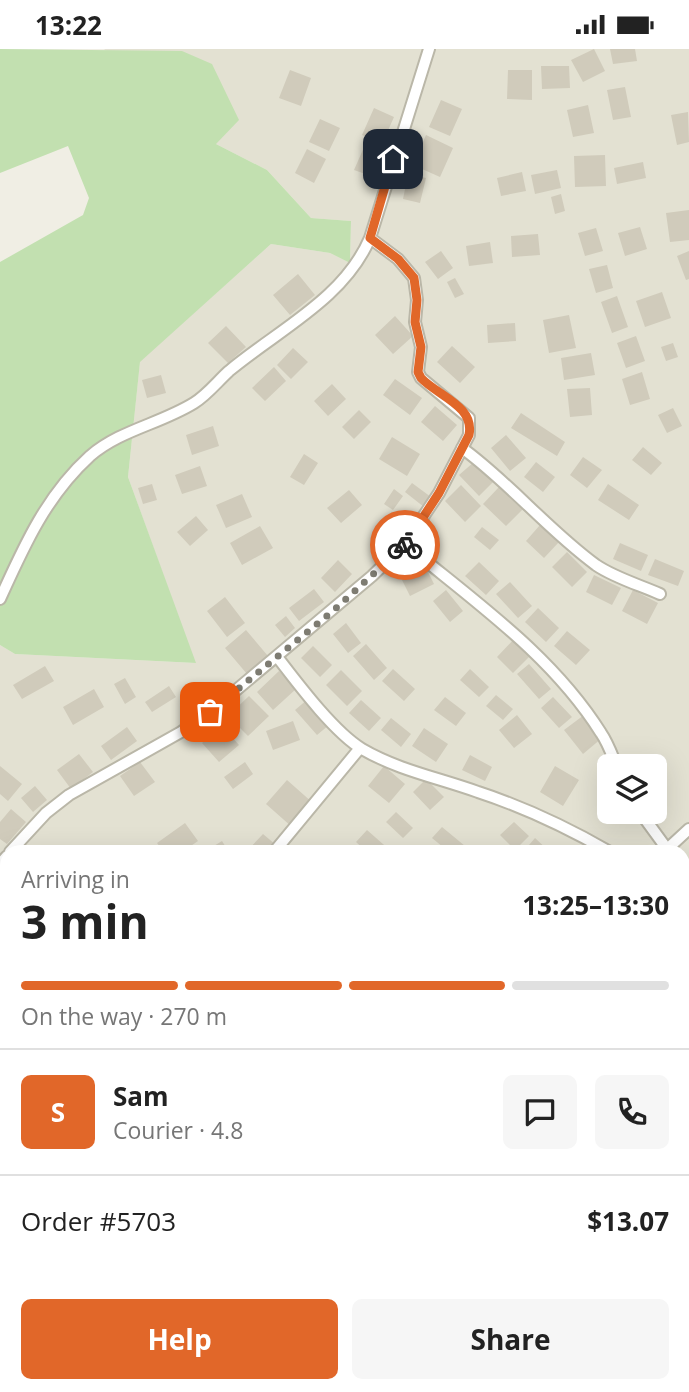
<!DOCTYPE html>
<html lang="en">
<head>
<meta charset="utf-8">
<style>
	body { margin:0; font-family:"Open Sans",sans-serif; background:#f6f6f6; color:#222; height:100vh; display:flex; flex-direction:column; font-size:26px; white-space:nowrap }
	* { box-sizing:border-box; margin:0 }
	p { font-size:23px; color:#767676 }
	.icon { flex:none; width:38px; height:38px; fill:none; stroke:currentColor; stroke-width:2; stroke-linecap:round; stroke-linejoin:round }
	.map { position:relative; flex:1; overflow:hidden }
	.sheet { position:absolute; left:0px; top:796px; width:690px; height:548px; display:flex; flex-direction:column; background:#fff; border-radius:21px 21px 0 0; box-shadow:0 7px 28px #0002 }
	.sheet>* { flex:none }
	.controls { position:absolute; left:597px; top:705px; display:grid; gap:14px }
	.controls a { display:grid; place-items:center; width:70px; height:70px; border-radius:10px; background:#fff; box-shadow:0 7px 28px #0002; font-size:35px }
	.pin { position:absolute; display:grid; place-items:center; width:60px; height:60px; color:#fff; margin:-30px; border-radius:14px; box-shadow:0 4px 10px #0006 }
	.courier { position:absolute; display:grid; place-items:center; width:70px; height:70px; margin:-35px; border:5px solid #e16729; border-radius:50%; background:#fff; color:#222; box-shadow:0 2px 9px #0007 }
	.summary em { font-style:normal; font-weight:700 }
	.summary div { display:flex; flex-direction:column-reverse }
	.summary { display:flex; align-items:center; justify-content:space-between; height:119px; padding:0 21px }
	h1 { font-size:46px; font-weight:700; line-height:52px }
	.bar { display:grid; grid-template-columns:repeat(4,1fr); gap:10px 7px; align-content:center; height:84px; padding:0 21px }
	.bar i { height:9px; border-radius:5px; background:#e0e0e0 }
	.bar .on { background:#e16729 }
	.bar p { grid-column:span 4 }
	.line { display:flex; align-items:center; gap:18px; padding:0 21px; border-top:2px solid #e0e0e0 }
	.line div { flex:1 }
	.round { display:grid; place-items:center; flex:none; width:74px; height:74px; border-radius:10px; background:#f6f6f6 }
	.button { display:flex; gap:14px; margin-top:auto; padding:14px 21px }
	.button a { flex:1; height:80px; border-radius:10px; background:#e16729; color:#fff; font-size:28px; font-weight:700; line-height:80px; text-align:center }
	.button a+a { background:#f6f6f6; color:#222 }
	.status { display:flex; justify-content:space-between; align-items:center; height:49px; padding:0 35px; background:#fff; direction:ltr }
	.status svg { height:19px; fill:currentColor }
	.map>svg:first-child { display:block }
</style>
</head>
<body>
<div class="status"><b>13:22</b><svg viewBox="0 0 49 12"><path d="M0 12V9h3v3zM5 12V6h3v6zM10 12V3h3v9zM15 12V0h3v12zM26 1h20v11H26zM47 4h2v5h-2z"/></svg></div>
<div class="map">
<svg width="689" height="1343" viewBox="0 0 689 1343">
	<rect width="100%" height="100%" fill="#f0eee4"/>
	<!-- residential -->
	<path fill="#e3e1d2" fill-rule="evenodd" d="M104 0H689V1331L682 1327V803H7V1248L0 1245V596L15 605 195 614 128 428 140 312 271 195 330 204 350 214 351 172 311 169 267 121 216 95 182 2 109 4ZM609 718H654V763H609Z
		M97 1337H297L267 1343H103Z"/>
	<!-- green -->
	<path fill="#c2e0b0" d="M0 0 182 2 212 15 239 71 216 95 267 121 311 169 351 172 350 214 330 204 271 195 140 313 128 428 196 614 15 605 0 596V213L83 166 89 149 68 97 0 124Z
		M0 1245 7 1248V1337H97L103 1343H0Z
		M683 1327 689 1331V1343H267L297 1337H682Z"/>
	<!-- building -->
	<path fill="#d0cbbb" d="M594 0 605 22 583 33 571 11Z
		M610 0H635L637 12 613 15Z
		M541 17H569L570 39 542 40Z
		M290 21 311 29 301 57 279 49Z
		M508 21H532V51L507 50Z
		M625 38 631 68 613 71 607 41Z
		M441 51 462 60 450 87 429 78Z
		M588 56 594 84 573 88 567 61Z
		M374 59 394 68 382 95 362 86Z
		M688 63 689 93 677 96 671 66Z
		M320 70 340 79 329 102 309 93Z
		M426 86 453 99 440 128 413 116Z
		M365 96 381 102 371 127 354 121Z
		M307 100 326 110 314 134 295 124Z
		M605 106 606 137 575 138 574 107Z
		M643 113 646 129 617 135 614 119Z
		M557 121 561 139 535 145 531 126Z
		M522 123 526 142 501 147 497 129Z
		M408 125 426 129 420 154 403 150Z
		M561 145 565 162 555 165 551 148Z
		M689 161V191L670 193 666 164Z
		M640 178 647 200 625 207 618 184Z
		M596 179 603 202 585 207 578 184Z
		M538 185 540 206 512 208 511 187Z
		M490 193 493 214 469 217 466 197Z
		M441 202 453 219 438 230 425 213Z
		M689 202V230L686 231 677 207Z
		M607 216 613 239 596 244 589 220Z
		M298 225 315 246 290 266 273 246Z
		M455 229 464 245 455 249 447 233Z
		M662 243 671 269 645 278 636 252Z
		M617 247 628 278 612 284 601 253Z
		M569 266 576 299 549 304 543 271Z
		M395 267 413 287 393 305 375 286Z
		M515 274 516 292 488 294 487 276Z
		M226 277 246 298 228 314 208 294Z
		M636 287 645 312 626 319 617 294Z
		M673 294 678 308 666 312 661 298Z
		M452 297 475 318 460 334 437 313Z
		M293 299 308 313 291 330 277 316Z
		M591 304 595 326 564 331 561 309Z
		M274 318 286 332 265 352 252 339Z
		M642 323 650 350 630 356 622 330Z
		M161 326 166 344 147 349 142 331Z
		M395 330 422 349 410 366 383 346Z
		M332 335 346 350 328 367 314 352Z
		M590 339 592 366 570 368 567 340Z
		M435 357 457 376 443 392 421 373Z
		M673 359 682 377 667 384 658 366Z
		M359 361 371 373 354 390 342 378Z
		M521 364 565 393 557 407 511 379Z
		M213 377 219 397 192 406 186 386Z
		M506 386 526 409 510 422 491 399Z
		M392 388 420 405 407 427 379 410Z
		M643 398 662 414 651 426 632 411Z
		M304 405 318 414 304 436 290 428Z
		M583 408 602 421 587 439 570 426Z
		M474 413 493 433 479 447 459 426Z
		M536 413 555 428 543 443 524 428Z
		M200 417 207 437 182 445 175 426Z
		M412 434 431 448 424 458 405 443Z
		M152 435 157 451 143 455 138 439Z
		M608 435 639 456 629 471 598 451Z
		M461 436 481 457 465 473 445 452Z
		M499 438 523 460 506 477 483 455Z
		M394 440 403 447 393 461 384 455Z
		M349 441 362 456 341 474 327 459Z
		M242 445 252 468 226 479 216 456Z
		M196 467 208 481 190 497 177 483Z
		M540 476 559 493 544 509 526 492Z
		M260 477 273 499 242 516 230 494Z
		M482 478 499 491 490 501 474 488Z
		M620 494 648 506 641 522 613 510Z
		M567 503 587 523 572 538 552 518Z
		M655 510 684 522 678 537 648 526Z
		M338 511 352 525 335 543 321 529Z
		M479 513 499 532 486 546 465 527Z
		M426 519 434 535 410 547 402 531Z
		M594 526 621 539 612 556 586 543Z
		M510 533 532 557 518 569 496 545Z
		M314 540 324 553 299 572 289 559Z
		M446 541 463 562 450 573 433 552Z
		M633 541 658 554 647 575 622 562Z
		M225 548 245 574 227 588 207 562Z
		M538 559 559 579 546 593 525 573Z
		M286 567 295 579 285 588 275 576Z
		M346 574 361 594 348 604 333 585Z
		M246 581 268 607 247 625 225 599Z
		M567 582 590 601 576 616 554 597Z
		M515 589 532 605 513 624 497 608Z
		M366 595 387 619 374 631 353 607Z
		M313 597 332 616 320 628 301 609Z
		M529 615 551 640 539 650 517 625Z
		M45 617 54 632 22 650 13 636Z
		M393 620 415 640 404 652 382 632Z
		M470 620 489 638 479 648 460 631Z
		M341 621 362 642 347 657 326 636Z
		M279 622 296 640 273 661 257 643Z
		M125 629 136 648 125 655 114 635Z
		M169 637 176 648 152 663 145 653Z
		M207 638 216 654 195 664 187 647Z
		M94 640 104 658 73 676 63 658Z
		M496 646 513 660 503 671 486 657Z
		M249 647 269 667 248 687 228 667Z
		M445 648 466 664 456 677 434 661Z
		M553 648 572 668 559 679 541 659Z
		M308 650 329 676 317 686 295 661Z
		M361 651 381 669 369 682 349 664Z
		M517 666 532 685 514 699 499 681Z
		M584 666 602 689 583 705 564 681Z
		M391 669 411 685 401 698 381 681Z
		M293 672 300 691 273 701 266 682Z
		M222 677 239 696 219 713 202 694Z
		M127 678 137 692 111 711 101 697Z
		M424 679 448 695 436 713 412 697Z
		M79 705 93 723 71 740 57 721Z
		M470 706 492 718 485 732 462 721Z
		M140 713 155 733 134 747 120 727Z
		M245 713 253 725 233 740 224 728Z
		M0 717 22 735 8 752 0 745Z
		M384 717 405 735 389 754 368 737Z
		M555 717 579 731 563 757 540 743Z
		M426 730 444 748 430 761 413 743Z
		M287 731 313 754 292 778 266 755Z
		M35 737 47 751 33 763 21 749Z
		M11 760 26 773 7 795 0 790V773Z
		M396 763 413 779 403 789 386 773Z
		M514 773 529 787 515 801 500 786Z
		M185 774 198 792 182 803H164L157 794Z
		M442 778 465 797 459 803H449L432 789Z
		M367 781 392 803H367L356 793Z
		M263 785 276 796 270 803H246Z
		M535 789 550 803H523Z
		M222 792 229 803H204Z
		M689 944V984L686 985 682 977V947Z
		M0 958 7 972V995L0 999Z
		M689 1194V1219L682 1225V1201Z"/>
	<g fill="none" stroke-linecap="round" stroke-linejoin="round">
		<defs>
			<path id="minor" d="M462 399C510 434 548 481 596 516 615 529 640 536 660 545
				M405 495C475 553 552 606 601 684 608 694 612 706 617 718
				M0 550C24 497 46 447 90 407 120 381 160 375 194 354 207 346 217 333 229 322 278 281 344 250 370 189L429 0
				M278 609C298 635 334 683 362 700 398 721 439 729 478 743 524 758 568 779 610 803
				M640 763 667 800
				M10 803 46 764 69 746 181 683 210 663 372 527 405 495 439 444 469 386V369L421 329 418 323 421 298 415 273 417 251 414 229 398 210 370 189
				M274 803 360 699
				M664 803 689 780
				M0 815 7 807
				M682 843 689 847
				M0 877 7 881
				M0 1164H7
				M673 1337 683 1343
				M440 1343 446 1337"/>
		</defs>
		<!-- minor casing -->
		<use href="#minor" stroke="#bab7a8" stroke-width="14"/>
		<!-- minor -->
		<use href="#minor" stroke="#fff" stroke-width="10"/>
	</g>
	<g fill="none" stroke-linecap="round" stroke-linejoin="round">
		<!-- done -->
		<path stroke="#7e7c72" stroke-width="7" stroke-dasharray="0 12.6" d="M210 663 333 562 405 496"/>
		<!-- route -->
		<path stroke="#e16729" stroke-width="9" d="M393 110 370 189 398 210 414 229 417 251 415 273 421 298 418 323 421 329C438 347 475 357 469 386L439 444 405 496"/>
	</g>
</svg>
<div class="controls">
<a><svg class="icon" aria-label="layers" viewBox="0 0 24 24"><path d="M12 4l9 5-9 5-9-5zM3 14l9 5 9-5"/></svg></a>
</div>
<div class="pin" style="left:210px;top:663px;background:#ea580c"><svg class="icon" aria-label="bag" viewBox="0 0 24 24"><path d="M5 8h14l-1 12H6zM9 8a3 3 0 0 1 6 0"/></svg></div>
<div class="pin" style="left:393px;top:110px;background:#1f2937"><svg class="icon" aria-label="home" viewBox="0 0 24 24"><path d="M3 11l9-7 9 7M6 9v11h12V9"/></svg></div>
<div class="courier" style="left:405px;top:496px"><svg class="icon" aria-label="bike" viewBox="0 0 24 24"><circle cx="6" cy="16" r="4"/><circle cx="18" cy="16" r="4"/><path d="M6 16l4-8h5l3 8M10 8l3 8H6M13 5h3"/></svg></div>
<section class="sheet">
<div class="summary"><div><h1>3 min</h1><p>Arriving in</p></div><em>13:25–13:30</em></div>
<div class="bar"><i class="on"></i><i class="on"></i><i class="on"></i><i></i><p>On the way · 270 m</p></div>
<div class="line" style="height:126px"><b class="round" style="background:#e16729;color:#fff">S</b><div><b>Sam</b><p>Courier · 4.8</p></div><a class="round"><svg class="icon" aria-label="chat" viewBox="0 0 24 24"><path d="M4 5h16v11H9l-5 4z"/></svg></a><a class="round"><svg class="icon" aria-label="phone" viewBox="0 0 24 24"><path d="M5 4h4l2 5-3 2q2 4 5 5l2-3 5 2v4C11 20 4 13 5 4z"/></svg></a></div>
<div class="line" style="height:91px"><div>Order #5703</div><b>$13.07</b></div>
<div class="button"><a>Help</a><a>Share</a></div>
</section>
</div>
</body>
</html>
